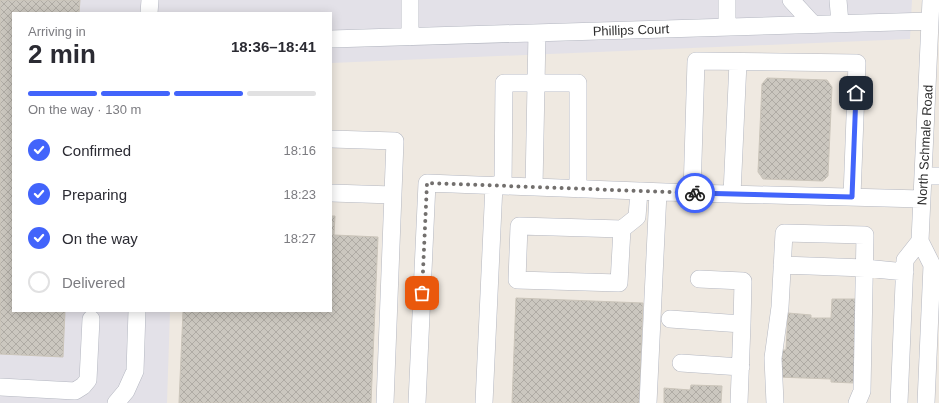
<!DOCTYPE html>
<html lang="en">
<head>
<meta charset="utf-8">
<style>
	body { margin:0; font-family:Arial,sans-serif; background:#f7f7f7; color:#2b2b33; height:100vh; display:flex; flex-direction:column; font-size:15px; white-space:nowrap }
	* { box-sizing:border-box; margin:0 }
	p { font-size:13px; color:#7c7c81 }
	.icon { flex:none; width:22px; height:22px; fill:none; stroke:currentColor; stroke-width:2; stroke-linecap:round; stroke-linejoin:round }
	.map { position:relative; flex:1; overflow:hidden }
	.panel { position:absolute; left:12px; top:12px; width:320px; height:300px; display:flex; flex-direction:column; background:#fff; border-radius:0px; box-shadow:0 2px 10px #0003 }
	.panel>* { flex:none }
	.pin { position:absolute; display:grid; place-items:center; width:34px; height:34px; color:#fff; margin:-17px; border-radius:8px; box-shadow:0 2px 6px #0006 }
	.courier { position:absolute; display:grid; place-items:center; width:40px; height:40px; margin:-20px; border:3px solid #4264fb; border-radius:50%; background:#fff; color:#222; box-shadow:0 1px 5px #0007 }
	.head em { font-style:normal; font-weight:700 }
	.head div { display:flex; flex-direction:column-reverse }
	.head { display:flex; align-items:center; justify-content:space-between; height:68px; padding:0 16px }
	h1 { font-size:26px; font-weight:700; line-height:30px }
	.bar { display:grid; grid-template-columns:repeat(4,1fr); gap:6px 4px; align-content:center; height:48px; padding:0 16px }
	.bar i { height:5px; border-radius:3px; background:#e1e1e2 }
	.bar .selected { background:#4264fb }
	.bar p { grid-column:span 4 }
	ol { padding:0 16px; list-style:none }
	li { display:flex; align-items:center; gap:12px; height:44px }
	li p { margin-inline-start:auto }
	li .icon { padding:4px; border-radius:50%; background:#4264fb; color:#fff; stroke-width:4 }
	li:last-child { color:#7c7c81 }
	li i { width:22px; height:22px; border:2px solid #e1e1e2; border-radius:50% }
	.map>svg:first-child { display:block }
</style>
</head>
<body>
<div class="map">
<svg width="939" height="403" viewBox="0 0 939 403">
	<defs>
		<pattern id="building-cross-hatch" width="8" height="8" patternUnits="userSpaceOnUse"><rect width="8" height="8" fill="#cbc7bf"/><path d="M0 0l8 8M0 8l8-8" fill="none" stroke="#afaba4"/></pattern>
	</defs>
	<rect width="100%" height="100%" fill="#efe9e1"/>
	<!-- industrial -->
	<path fill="#e3e1e8" d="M0 0H912L910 39 331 63V13H13V311H170L167 403H0Z"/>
	<!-- building -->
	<path fill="url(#building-cross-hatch)" stroke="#cbc5ba" d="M0 0H80L79 13H13V311H65L63 357 0 354Z
		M767 78 827 80 832 87 828 176 823 181 763 179 758 172 762 84Z
		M331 216H335L334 235 378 237 371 403H179L183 311H331Z
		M516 298 643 303 639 403H512Z
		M832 299H857L854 383 831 382V379L777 377 778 350H786L788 313 811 315V318H831Z
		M691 385 722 386 721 403H664V388L690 390Z"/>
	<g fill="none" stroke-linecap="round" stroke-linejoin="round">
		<defs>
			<path id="minor" d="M727 0V27
				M791 0 813 24
				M838 0 840 23
				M149 13 150 0
				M410 37V0
				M331 39 930 21
				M331 139 395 141 385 403
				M923 176H939
				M503 186 504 83H578V189
				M534 187 537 33
				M331 193 393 195
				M692 193 696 61 857 63 852 197
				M732 194 738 62
				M622 229 519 226 517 280 619 283 622 229 637 217 639 191
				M782 265 865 268 905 272
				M699 279 743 281 742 324
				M670 319 742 324 739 403
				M681 363 741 367
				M0 387 75 391 83 386 88 380 91 319
				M116 403 126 391 135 371 137 311
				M417 403 427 183 692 193 922 199
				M484 403 494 185
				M648 403 658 192
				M775 403 773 358 780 307 784 233 865 235 862 391 857 403
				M899 403 905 260 920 241
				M926 403 932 265 920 241 931 0"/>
		</defs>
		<!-- minor casing -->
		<use href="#minor" stroke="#b4b7c1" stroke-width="18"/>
		<!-- minor -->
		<use href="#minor" stroke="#fff" stroke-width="17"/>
	</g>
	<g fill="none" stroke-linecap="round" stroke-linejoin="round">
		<!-- done -->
		<path stroke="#726f6d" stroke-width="4" stroke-dasharray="0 7.2" d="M422 293 427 183 695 193"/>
		<!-- route -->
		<path stroke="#4264fb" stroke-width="5" d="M695 193 852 197 856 93"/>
	</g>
	<g text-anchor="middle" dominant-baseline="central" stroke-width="3" stroke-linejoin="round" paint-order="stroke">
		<!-- street labels -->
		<g font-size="13" fill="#2e2e2e" stroke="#fff">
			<text transform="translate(631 30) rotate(-2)">Phillips Court</text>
			<text transform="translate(925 145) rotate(-87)">North Schmale Road</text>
		</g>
	</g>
</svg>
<div class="pin" style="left:422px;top:293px;background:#ea580c"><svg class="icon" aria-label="bag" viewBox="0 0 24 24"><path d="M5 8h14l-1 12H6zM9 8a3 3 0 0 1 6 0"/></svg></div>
<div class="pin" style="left:856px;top:93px;background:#1f2937"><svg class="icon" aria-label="home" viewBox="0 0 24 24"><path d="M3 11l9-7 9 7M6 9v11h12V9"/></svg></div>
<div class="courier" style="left:695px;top:193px"><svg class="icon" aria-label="bike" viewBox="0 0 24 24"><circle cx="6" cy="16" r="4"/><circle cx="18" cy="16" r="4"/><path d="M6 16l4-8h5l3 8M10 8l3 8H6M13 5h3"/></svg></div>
<section class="panel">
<div class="head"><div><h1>2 min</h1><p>Arriving in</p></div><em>18:36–18:41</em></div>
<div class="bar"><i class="selected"></i><i class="selected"></i><i class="selected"></i><i></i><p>On the way · 130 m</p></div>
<ol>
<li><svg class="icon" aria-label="check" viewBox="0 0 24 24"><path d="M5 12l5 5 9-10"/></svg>Confirmed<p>18:16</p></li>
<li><svg class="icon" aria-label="check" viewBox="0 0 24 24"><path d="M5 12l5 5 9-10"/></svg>Preparing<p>18:23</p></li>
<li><svg class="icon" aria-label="check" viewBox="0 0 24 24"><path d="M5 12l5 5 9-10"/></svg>On the way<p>18:27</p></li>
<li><i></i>Delivered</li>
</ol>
</section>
</div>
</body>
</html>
